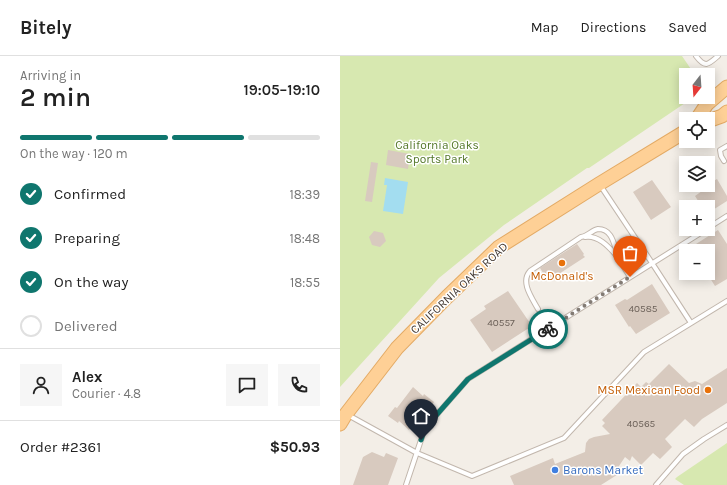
<!DOCTYPE html>
<html lang="en">
<head>
<meta charset="utf-8">
<style>
	body { margin:0; font-family:Karla,sans-serif; background:#f6f6f6; color:#222; height:100vh; display:flex; flex-direction:column; font-size:15px; white-space:nowrap }
	* { box-sizing:border-box; margin:0 }
	p { font-size:13px; color:#767676 }
	.icon { flex:none; width:22px; height:22px; fill:none; stroke:currentColor; stroke-width:2; stroke-linecap:round; stroke-linejoin:round }
	.map { position:relative; flex:1; overflow:hidden }
	.drawer { display:flex; flex-direction:column; background:#fff; width:340px }
	.drawer>* { flex:none }
	.needle { width:26px; rotate:197deg }
	.buttons { position:absolute; left:339px; top:12px; display:grid; gap:8px }
	.buttons a { display:grid; place-items:center; width:36px; height:36px; border-radius:0px; background:#fff; box-shadow:0 2px 10px #0003; font-size:20px }
	.pin { position:absolute; display:grid; place-items:center; width:34px; height:34px; color:#fff; margin:-41px -17px; border-radius:50% 50% 50% 0; rotate:-45deg; box-shadow:0 0 4px #0007 }
	.pin .icon { rotate:45deg }
	.courier { position:absolute; display:grid; place-items:center; width:40px; height:40px; margin:-20px; border:3px solid #0f766e; border-radius:50%; background:#fff; color:#222; box-shadow:0 1px 5px #0007 }
	.head em { font-style:normal; font-weight:600 }
	.head div { display:flex; flex-direction:column-reverse }
	.head { display:flex; align-items:center; justify-content:space-between; height:68px; padding:0 20px }
	h1 { font-size:26px; font-weight:600; line-height:30px }
	.bar { display:grid; grid-template-columns:repeat(4,1fr); gap:6px 4px; align-content:center; height:48px; padding:0 20px }
	.bar i { height:5px; border-radius:3px; background:#e0e0e0 }
	.bar .selected { background:#0f766e }
	.bar p { grid-column:span 4 }
	.line { display:flex; align-items:center; gap:10px; padding:0 20px; border-top:1px solid #e0e0e0 }
	.line div { flex:1 }
	.round { display:grid; place-items:center; flex:none; width:42px; height:42px; border-radius:0px; background:#f6f6f6 }
	ol { padding:0 20px; list-style:none }
	li { display:flex; align-items:center; gap:12px; height:44px }
	li p { margin-inline-start:auto }
	li .icon { padding:4px; border-radius:50%; background:#0f766e; color:#fff; stroke-width:4 }
	li:last-child { color:#767676 }
	li i { width:22px; height:22px; border:2px solid #e0e0e0; border-radius:50% }
	header { display:flex; align-items:center; gap:24px; box-sizing:border-box; height:56px; padding:0 20px; background:#fff; border-bottom:1px solid #e0e0e0 }
	header strong { font-size:19px }
	nav { display:flex; gap:22px; margin-inline-start:auto; font-size:14px }
	main { display:flex; flex:1; min-height:0 }
	.map>svg:first-child { display:block }
</style>
</head>
<body>
<header>
<strong>Bitely</strong>
<nav><a>Map</a><a>Directions</a><a>Saved</a></nav>
</header>
<main>
<section class="drawer">
<div class="head"><div><h1>2 min</h1><p>Arriving in</p></div><em>19:05–19:10</em></div>
<div class="bar"><i class="selected"></i><i class="selected"></i><i class="selected"></i><i></i><p>On the way · 120 m</p></div>
<ol>
<li><svg class="icon" aria-label="check" viewBox="0 0 24 24"><path d="M5 12l5 5 9-10"/></svg>Confirmed<p>18:39</p></li>
<li><svg class="icon" aria-label="check" viewBox="0 0 24 24"><path d="M5 12l5 5 9-10"/></svg>Preparing<p>18:48</p></li>
<li><svg class="icon" aria-label="check" viewBox="0 0 24 24"><path d="M5 12l5 5 9-10"/></svg>On the way<p>18:55</p></li>
<li><i></i>Delivered</li>
</ol>
<div class="line" style="height:72px"><a class="round"><svg class="icon" aria-label="person" viewBox="0 0 24 24"><circle cx="12" cy="8" r="4"/><path d="M4 21q1-7 8-7t8 7"/></svg></a><div><b>Alex</b><p>Courier · 4.8</p></div><a class="round"><svg class="icon" aria-label="chat" viewBox="0 0 24 24"><path d="M4 5h16v11H9l-5 4z"/></svg></a><a class="round"><svg class="icon" aria-label="phone" viewBox="0 0 24 24"><path d="M5 4h4l2 5-3 2q2 4 5 5l2-3 5 2v4C11 20 4 13 5 4z"/></svg></a></div>
<div class="line" style="height:52px"><div>Order #2361</div><b>$50.93</b></div>
</section>
<div class="map">
<svg width="387" height="429" viewBox="0 0 387 429">
	<rect width="100%" height="100%" fill="#f3eee7"/>
	<!-- green -->
	<path fill="#d7e8b0" d="M0 0H342L355 19H346V41H354L249 112H247L164 169 99 222 0 331Z
		M387 387V429H344L335 423 337 421Z"/>
	<!-- water -->
	<path fill="#a3ddf0" d="M45 122 68 126 63 158 43 155 47 129H44Z"/>
	<!-- building -->
	<path fill="#d8cabf" d="M48 94 70 98 68 113 46 109Z
		M31 106 38 107 32 146 25 145Z
		M377 123 387 140V145L368 157V151H362L355 140 369 130 368 128Z
		M312 124 331 151 311 164 293 136Z
		M378 174 387 188V223L375 230 368 219V195H345Z
		M34 175 43 177 46 185 40 191 32 189 29 181Z
		M237 188 244 198 243 199 245 201 208 225 200 212Z
		M312 228 330 257 296 278 290 270 289 271 275 249 285 243 287 244Z
		M168 235 192 270 152 296 130 264 146 253 144 250Z
		M329 308 349 327 355 325 362 328 387 312V347L362 363 354 371 345 363 325 383 332 391 320 403 313 397 301 409 292 400 290 405 285 401 277 413 280 417 261 429H174L170 420 213 402 215 408 245 396 246 387 249 383 254 381 270 378 262 370 265 367 262 364 297 327 301 331 306 326 309 328Z
		M73 331 83 340 84 338 94 346 86 356 84 354 69 374 59 365 58 367 48 360 55 351 57 352Z
		M32 396 44 401 46 397 58 402 48 429H13L23 401Z"/>
	<g fill="none" stroke-linecap="round" stroke-linejoin="round">
		<defs>
			<path id="service" d="M356 0C365 12 368 9 378 0
				M384 105 381 100 380 94 387 90
				M260 129 312 207 351 267
				M368 172 387 160
				M245 181C258 179 268 190 276 199
				M198 253C192 242 180 226 190 215L241 181C248 180 252 174 258 173 274 173 274 192 279 202 282 208 286 215 290 221
				M8 359 77 397 132 420 224 382 304 296 387 245
				M66 429 85 372 128 323 367 173
				M316 429 343 398 364 383 387 369"/>
			<path id="primary" d="M357 63 367 48 387 31
				M368 65 382 60 387 56
				M0 368 6 358 57 292 107 241 159 191 259 128 346 75"/>
		</defs>
		<!-- service casing -->
		<use href="#service" stroke="#c2b7ad" stroke-width="6"/>
		<!-- primary casing -->
		<use href="#primary" stroke="#e3aa65" stroke-width="15"/>
		<!-- service -->
		<use href="#service" stroke="#fff" stroke-width="4"/>
		<!-- primary -->
		<use href="#primary" stroke="#fed096" stroke-width="13"/>
	</g>
	<g fill="none" stroke-linecap="round" stroke-linejoin="round">
		<!-- done -->
		<path stroke="#837b74" stroke-width="4" stroke-dasharray="0 7.2" d="M208 273 290 221"/>
		<!-- route -->
		<path stroke="#0f766e" stroke-width="5" d="M81 384 85 372 128 323 208 273"/>
	</g>
	<!-- markers -->
	<g fill="#e8710a" stroke="#fff" stroke-width="1.5">
		<circle cx="222" cy="207" r="4"/>
		<circle cx="368" cy="334" r="4"/>
	</g>
	<circle fill="#3f7fe0" stroke="#fff" stroke-width="1.5" cx="215" cy="414" r="4"/>
	<g text-anchor="middle" dominant-baseline="central" stroke-width="3" stroke-linejoin="round" paint-order="stroke">
		<!-- number labels -->
		<g font-size="10" fill="#6b6058">
			<text x="303" y="253">40585</text>
			<text x="161" y="267">40557</text>
			<text x="301" y="368">40565</text>
		</g>
		<!-- park labels -->
		<g font-size="12" fill="#547829" stroke="#fff">
			<text x="97" y="89">California Oaks<tspan x="97" dy="14">Sports Park</tspan></text>
		</g>
		<!-- food labels -->
		<g font-size="12" fill="#c56008" stroke="#fff">
			<text x="222" y="220">McDonald's</text>
			<text x="360" y="334" text-anchor="end">MSR Mexican Food</text>
		</g>
		<!-- street labels -->
		<g font-size="12" fill="#473d36" stroke="#fff">
			<text transform="translate(119 232) rotate(-43)">CALIFORNIA OAKS ROAD</text>
		</g>
		<!-- shop labels -->
		<g font-size="12" fill="#366cbe" stroke="#fff" text-anchor="start">
			<text x="223" y="414">Barons Market</text>
		</g>
	</g>
</svg>
<div class="buttons">
<a><svg class="needle" viewBox="-14 -14 28 28"><path d="M0-13l5 13h-10z" fill="#e53935"/><path d="M0 13l5-13h-10z" fill="#767676"/></svg></a>
<a><svg class="icon" aria-label="locate" viewBox="0 0 24 24"><circle cx="12" cy="12" r="6"/><path d="M12 2v4M12 18v4M2 12h4M18 12h4"/></svg></a>
<a><svg class="icon" aria-label="layers" viewBox="0 0 24 24"><path d="M12 4l9 5-9 5-9-5zM3 14l9 5 9-5"/></svg></a>
<a>+</a>
<a>−</a>
</div>
<div class="pin" style="left:290px;top:221px;background:#ea580c"><svg class="icon" aria-label="bag" viewBox="0 0 24 24"><path d="M5 8h14l-1 12H6zM9 8a3 3 0 0 1 6 0"/></svg></div>
<div class="pin" style="left:81px;top:384px;background:#1f2937"><svg class="icon" aria-label="home" viewBox="0 0 24 24"><path d="M3 11l9-7 9 7M6 9v11h12V9"/></svg></div>
<div class="courier" style="left:208px;top:273px"><svg class="icon" aria-label="bike" viewBox="0 0 24 24"><circle cx="6" cy="16" r="4"/><circle cx="18" cy="16" r="4"/><path d="M6 16l4-8h5l3 8M10 8l3 8H6M13 5h3"/></svg></div>
</div>
</main>
</body>
</html>
